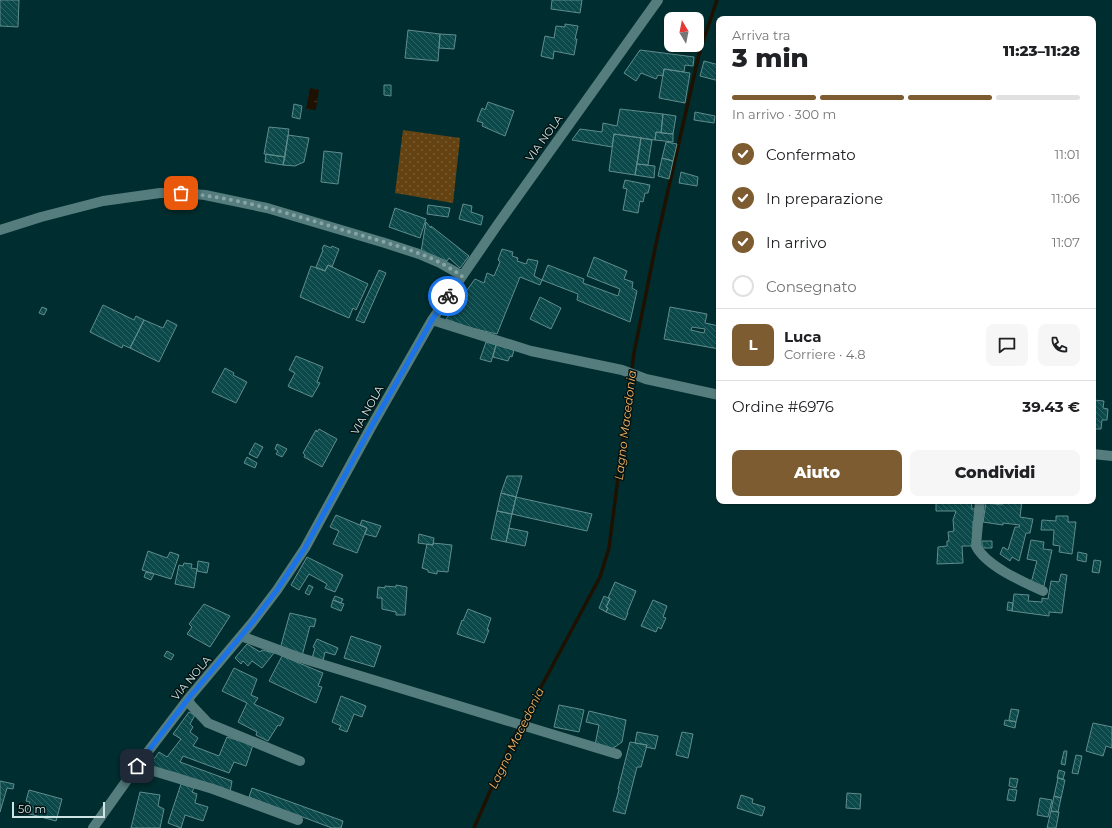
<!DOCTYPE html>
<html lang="it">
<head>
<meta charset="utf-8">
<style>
	body { margin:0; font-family:Montserrat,sans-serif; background:#f6f6f6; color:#202124; height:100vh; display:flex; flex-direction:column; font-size:15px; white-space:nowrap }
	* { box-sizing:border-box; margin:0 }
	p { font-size:13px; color:#757577 }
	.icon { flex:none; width:22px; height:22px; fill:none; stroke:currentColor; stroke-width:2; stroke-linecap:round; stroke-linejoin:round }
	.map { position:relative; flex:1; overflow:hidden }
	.sheet { position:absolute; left:716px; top:16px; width:380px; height:488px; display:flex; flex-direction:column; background:#fff; border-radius:8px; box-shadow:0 1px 3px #0004 }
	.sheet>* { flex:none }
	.needle { width:26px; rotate:350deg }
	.tools { position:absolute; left:664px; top:12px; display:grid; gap:8px }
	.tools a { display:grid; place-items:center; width:40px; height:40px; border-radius:8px; background:#fff; box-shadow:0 1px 3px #0004; font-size:20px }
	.scale { position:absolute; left:12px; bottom:10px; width:93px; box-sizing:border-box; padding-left:4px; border:2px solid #cfe5e5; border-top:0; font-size:11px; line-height:14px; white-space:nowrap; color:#cfe5e5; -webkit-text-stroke:3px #031314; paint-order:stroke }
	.pin { position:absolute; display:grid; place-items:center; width:34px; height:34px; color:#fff; margin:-17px; border-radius:8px; box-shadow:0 2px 6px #0006 }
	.courier { position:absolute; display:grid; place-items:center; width:40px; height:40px; margin:-20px; border:3px solid #1a73e8; border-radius:50%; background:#fff; color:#222; box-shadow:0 1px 5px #0007 }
	.summary em { font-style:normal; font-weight:800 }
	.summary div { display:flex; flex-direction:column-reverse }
	.summary { display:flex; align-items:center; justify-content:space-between; height:68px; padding:0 16px }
	h1 { font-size:26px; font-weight:800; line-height:30px }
	.bar { display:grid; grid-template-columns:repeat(4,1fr); gap:6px 4px; align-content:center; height:48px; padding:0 16px }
	.bar i { height:5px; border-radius:3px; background:#e0e0e0 }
	.bar .current { background:#7e5c31 }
	.bar p { grid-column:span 4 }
	.line { display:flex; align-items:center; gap:10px; padding:0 16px; border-top:1px solid #e0e0e0 }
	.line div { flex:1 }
	.round { display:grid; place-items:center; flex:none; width:42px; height:42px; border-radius:8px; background:#f6f6f6 }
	ol { padding:0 16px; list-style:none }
	li { display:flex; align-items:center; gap:12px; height:44px }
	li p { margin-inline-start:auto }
	li .icon { padding:4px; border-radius:50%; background:#7e5c31; color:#fff; stroke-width:4 }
	li:last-child { color:#757577 }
	li i { width:22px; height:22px; border:2px solid #e0e0e0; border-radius:50% }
	.button { display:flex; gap:8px; margin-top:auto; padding:8px 16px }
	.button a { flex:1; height:46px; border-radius:8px; background:#7e5c31; color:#fff; font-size:16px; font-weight:800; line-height:46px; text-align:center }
	.button a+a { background:#f6f6f6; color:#202124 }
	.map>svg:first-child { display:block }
</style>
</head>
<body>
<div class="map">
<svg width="1112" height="828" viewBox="0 0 1112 828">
	<defs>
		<pattern id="grass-dots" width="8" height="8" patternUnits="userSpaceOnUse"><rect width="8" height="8" fill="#654211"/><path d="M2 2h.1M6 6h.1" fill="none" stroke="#7a5d34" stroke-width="1.8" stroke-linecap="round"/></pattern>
		<pattern id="water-ripples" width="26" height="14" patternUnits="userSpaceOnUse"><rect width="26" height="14" fill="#1f1101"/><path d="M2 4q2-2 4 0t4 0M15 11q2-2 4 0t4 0" fill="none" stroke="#3e3426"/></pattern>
		<pattern id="building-back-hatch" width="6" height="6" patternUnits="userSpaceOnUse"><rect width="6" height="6" fill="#0b494b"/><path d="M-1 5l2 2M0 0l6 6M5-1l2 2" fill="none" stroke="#2e6365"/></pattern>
	</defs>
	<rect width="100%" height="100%" fill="#002e30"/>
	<!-- grass -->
	<path fill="url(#grass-dots)" d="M403 130 460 138 453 203 395 193Z"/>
	<!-- water -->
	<path fill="url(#water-ripples)" d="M310 88 319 90 316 110 306 109Z"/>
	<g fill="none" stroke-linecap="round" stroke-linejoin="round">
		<!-- stream -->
		<path stroke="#1f1101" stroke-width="3.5" d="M474 828 512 741 600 577 609 548 634 353 657 239 700 50 717 0"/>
	</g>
	<!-- building -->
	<path fill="url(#building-back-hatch)" stroke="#618c8c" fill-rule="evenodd" d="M0 0H19L18 27 0 26Z
		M552 0H582L580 13 551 9Z
		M565 24 578 26 575 39H577L574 55 554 51 553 59 541 56 545 36 554 38 556 26 565 27Z
		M408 30 440 34 438 61 405 58Z
		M440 34 456 35 454 49 439 48Z
		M640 50 694 57 693 66 685 65 684 72 664 69 663 76 658 75 656 79 641 73 636 81 624 73Z
		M704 61 719 65V81L700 76Z
		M664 69 690 73 685 103 659 98Z
		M384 85H391V96L384 95Z
		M488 102 514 111 505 136 482 126 483 123 477 121 482 108 485 110Z
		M294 104 302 106 300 119 292 117Z
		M620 109 663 114 661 133 656 132 655 140 614 134 612 147 572 140 580 129 602 132 603 123 617 126Z
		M695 112 715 116 714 123 694 120Z
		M663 114 676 116 673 134 661 133Z
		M269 127 289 129 285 157 264 154Z
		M656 132 673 134V142L655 140Z
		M614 134 641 138 635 175 609 171Z
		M288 135 309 138 304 162 295 166 283 165Z
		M641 138 652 140 648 165 637 164Z
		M666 142 677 144 673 161 662 158Z
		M324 151 342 153 338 184 321 182Z
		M266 154 285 157 283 165 265 162Z
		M662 158 673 161 669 179 658 176Z
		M637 164 655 166 654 178 635 175Z
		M681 172 698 177 697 186 679 183Z
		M625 180 650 185 648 193H645L643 202 640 201 638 213 623 210 627 189 623 188Z
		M463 204 472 206 471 212 483 216 481 225 459 219Z
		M428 205 450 208 448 217 427 214Z
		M395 208 426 219 420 238 389 227Z
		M426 222 431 228V226L469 256 460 268 449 258 447 261 421 252Z
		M324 245 331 248 332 246 339 249 332 267 328 265 325 271 316 267 323 250 322 249Z
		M502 249 513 252 512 256 518 258 517 261 526 264 528 259 538 261 534 276 542 280 540 285 520 277 497 334 467 327 446 319 475 279 484 283 487 273 494 276 500 262 498 260Z
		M594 257 627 271 624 279 633 282 632 288 637 291 630 322 577 300 578 294 542 280 548 265 584 279 583 283 618 296 620 289 587 276Z
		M328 265 368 284 356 310 353 308 349 318 300 297 311 266 325 271Z
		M379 270 386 273 364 323 356 320Z
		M540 297 561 308 551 329 530 319Z
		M103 305 134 320 136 316 144 320 130 348 123 345 122 348 90 332Z
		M42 307 47 309 44 315 39 313Z
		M670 307 707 314 705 323 719 326V349L664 339ZM692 327 705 329 704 333 691 330Z
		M144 320 163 328 167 320 177 325 159 362 130 348Z
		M486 342 496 345 491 362 480 359Z
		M496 345 514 350 512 357 510 356 508 361 493 357Z
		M296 356 323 367 317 382 320 383 312 397 289 387 288 386 295 373 289 370Z
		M225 368 234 373 233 375 247 382 236 403 212 392Z
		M1093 400 1104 401 1103 408 1108 409 1107 420H1102L1101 429H1093Z
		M319 429 337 439 322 467 304 457 305 455 303 453 316 430 317 432Z
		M255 443 263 447 257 458 249 454Z
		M277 444 287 449 282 457 276 454 278 451 275 449Z
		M247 457 257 463 255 468 244 463Z
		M507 476H522L516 497 501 493Z
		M501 493 516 497 512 514 497 511Z
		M516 497 592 514 587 531 512 514Z
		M936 501H971L972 509H976V520L973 521V546H962L963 563 937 564 938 547 947 546V541H949L948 532 954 531 953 520 956 511H936Z
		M1003 501H1022L1020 517 1033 519 1030 533H1026L1019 561 1012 557 1010 561 1000 554 1003 547 1008 550 1015 527H1019L1020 525 1003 523V525L983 522 986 503 1002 505Z
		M497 511 512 514 506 542 491 539Z
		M336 515 367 528 357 553 333 544 339 531 330 527Z
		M1056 516H1068V522H1076L1072 554 1059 552 1060 546 1053 545 1054 530H1041L1042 520 1056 521Z
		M362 520 381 526 376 537 365 534 367 528 360 525Z
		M509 528 528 532 525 546 506 542Z
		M419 534 434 538 433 545 418 543Z
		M1031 540 1044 542 1043 549 1052 550 1044 586 1031 583 1037 561 1027 559Z
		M982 541H992V548H982Z
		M433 543 452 545 448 572 437 571V574L428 572V570L422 568 427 544 433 545Z
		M148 551 167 558 170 552 179 555 171 579 142 570Z
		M1078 552 1087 554 1086 562 1077 560Z
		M307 557 343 575 335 592 325 588 327 584 309 574 299 590 291 585Z
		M1094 560 1101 561 1099 573 1092 572Z
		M198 561 209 563 207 573 197 571Z
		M184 563 192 564 191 568 197 569 194 588 175 584 179 565 183 566Z
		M146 572 154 574 151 580 144 577Z
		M1061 574 1067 575 1062 613 1049 612V616L1012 611 1014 594 1029 595 1028 601 1042 602V598L1048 599 1051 581 1059 582Z
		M615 582 636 591 627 613H628L625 620 606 612 608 608 606 607 610 599 608 598Z
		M309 585 313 587 309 595 305 593Z
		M396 585 407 587 405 615H396V612L382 609V598H377L378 587 385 588V586L396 587Z
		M335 596 343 599 341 603 333 600Z
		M604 596 610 599 606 607 608 608 606 612 599 608Z
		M333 600 344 604 341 611 331 607Z
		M653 600 667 606 663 617 666 618 661 629 658 627 656 632 641 626Z
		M1008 602 1013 603 1012 611 1007 610Z
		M204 604 230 616 210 647 187 634 192 627 189 624Z
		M468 609 491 618 487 630H489L484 643 457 634 462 620 463 621Z
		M290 613 316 619 314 627 310 626 302 656 280 649Z
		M351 636 381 646 374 667 344 658Z
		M317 639 338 648 335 655 325 652 323 661 312 658 315 648 313 647Z
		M247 644 260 652 262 650 274 653 262 668 252 661 248 666 243 661 241 664 235 658Z
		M167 651 174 655 171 660 164 656Z
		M282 656 323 673 318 686 322 687 316 703 269 681Z
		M234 668 257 679 251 695 258 698 254 704 284 718 280 726 278 725 268 741 256 735 257 732 238 722 247 703 222 691Z
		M341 696 366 706 362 717 354 714 347 732 339 729 341 726 332 722Z
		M559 705 584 710 579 732 554 727Z
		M1011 709 1019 710 1016 722 1009 720Z
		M589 711 626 720 622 742 612 749 595 745 599 725 586 722Z
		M189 712 195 715 190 724 193 727 190 732 198 738 193 746 219 756 227 737 253 745 246 766 234 762 229 773 183 756 180 762 232 781 230 792 173 772 170 775 148 767 159 752 167 757 181 739 173 734Z
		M1005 720 1016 722 1015 728 1004 725Z
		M1093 723 1112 727V748L1106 746 1103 756 1086 751Z
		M637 732 658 736 655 749 646 747 647 745 635 743Z
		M682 732 693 734 688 758 676 755Z
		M630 742 647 745 641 767H637L625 814 613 811 619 790 618 789Z
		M1064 751H1067L1065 765 1061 764Z
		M1076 755 1082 756 1078 774 1072 773Z
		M1059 770 1065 772 1063 779 1057 778Z
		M1010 778 1018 779 1016 788 1009 786Z
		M1058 778 1065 780 1061 798 1054 796Z
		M0 781 14 784 13 789 7 788 0 812Z
		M181 784 194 788 192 792 197 794 195 803 208 807 203 821 185 815 181 828 168 823Z
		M252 788 343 821 341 828H332L249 797Z
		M1009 789 1017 790 1015 801 1007 800Z
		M29 790 62 799 56 821 26 813 30 802 26 801Z
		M140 792 160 795 158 806 164 809 160 828H131Z
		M847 793 861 794 860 809 846 808Z
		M741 795 753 799 752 803 765 807 762 816 737 808Z
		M1054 796 1061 798 1058 812 1051 811Z
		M1040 798 1052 800 1048 817 1037 815Z
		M1051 811 1059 812 1056 828H1047Z"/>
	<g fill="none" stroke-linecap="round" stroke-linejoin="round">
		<!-- minor -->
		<path stroke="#567d7e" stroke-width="10" d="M0 230 41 217 103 201 160 193H181L205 195 267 208 385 243 419 254 440 263 461 275
			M432 320 531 351 622 370 646 379 719 395
			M1093 454 1112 456
			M980 501 976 546C986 566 1023 582 1043 591
			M241 636 298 657 617 754
			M188 699 191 705 208 723 300 761
			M137 766 213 789 298 820
			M93 828 137 766 188 699 252 623 277 590 305 548 370 429 432 320 498 224 658 0"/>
	</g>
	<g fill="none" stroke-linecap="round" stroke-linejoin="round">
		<!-- done -->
		<path stroke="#87a5a6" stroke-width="4" stroke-dasharray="0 7.2" d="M181 193C235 197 288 213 340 229 371 239 412 248 441 263 448 267 455 271 462 276L448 296"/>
		<!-- route -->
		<path stroke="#1a73e8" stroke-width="5" d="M137 766 188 699 252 623 277 590 305 548 370 429 432 320 448 296"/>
	</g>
	<g text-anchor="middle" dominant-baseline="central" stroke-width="3" stroke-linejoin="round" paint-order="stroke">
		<!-- street labels -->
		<g font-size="11" fill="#cfe5e5" stroke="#031314">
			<text transform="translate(544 138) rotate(-54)">VIA NOLA</text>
			<text transform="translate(367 410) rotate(-61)">VIA NOLA</text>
			<text transform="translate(191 678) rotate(-50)">VIA NOLA</text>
		</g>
		<!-- water labels -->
		<g font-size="12" font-style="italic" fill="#f7b360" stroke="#031314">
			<text transform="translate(625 425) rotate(-83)">Lagno Macedonia</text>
			<text transform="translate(516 738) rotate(-64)">Lagno Macedonia</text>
		</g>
	</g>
</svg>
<div class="tools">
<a><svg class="needle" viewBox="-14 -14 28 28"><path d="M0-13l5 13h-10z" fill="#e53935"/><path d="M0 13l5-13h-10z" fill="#757577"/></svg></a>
</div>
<div class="scale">50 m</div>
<div class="pin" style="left:181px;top:193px;background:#ea580c"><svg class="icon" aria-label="bag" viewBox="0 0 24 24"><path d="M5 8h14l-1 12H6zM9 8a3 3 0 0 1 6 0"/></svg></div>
<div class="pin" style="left:137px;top:766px;background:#1f2937"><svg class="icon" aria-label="home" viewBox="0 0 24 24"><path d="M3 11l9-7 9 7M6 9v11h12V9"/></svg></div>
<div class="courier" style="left:448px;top:296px"><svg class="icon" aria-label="bike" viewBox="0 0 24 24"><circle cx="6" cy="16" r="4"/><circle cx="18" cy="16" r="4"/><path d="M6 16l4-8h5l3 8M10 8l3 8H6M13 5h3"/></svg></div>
<section class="sheet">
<div class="summary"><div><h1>3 min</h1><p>Arriva tra</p></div><em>11:23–11:28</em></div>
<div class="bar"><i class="current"></i><i class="current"></i><i class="current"></i><i></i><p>In arrivo · 300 m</p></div>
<ol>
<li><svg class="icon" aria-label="check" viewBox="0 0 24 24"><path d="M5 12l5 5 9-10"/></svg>Confermato<p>11:01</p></li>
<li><svg class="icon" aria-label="check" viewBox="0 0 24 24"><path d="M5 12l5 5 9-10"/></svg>In preparazione<p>11:06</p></li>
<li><svg class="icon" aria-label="check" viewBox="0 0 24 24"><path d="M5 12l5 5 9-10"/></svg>In arrivo<p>11:07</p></li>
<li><i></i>Consegnato</li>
</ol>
<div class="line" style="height:72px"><b class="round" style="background:#7e5c31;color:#fff">L</b><div><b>Luca</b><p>Corriere · 4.8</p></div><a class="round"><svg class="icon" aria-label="chat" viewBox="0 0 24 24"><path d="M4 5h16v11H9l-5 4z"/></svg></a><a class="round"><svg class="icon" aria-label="phone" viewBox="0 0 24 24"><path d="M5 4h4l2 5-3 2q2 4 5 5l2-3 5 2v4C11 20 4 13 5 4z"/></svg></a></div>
<div class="line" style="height:52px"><div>Ordine #6976</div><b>39.43 €</b></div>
<div class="button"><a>Aiuto</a><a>Condividi</a></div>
</section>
</div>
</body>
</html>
